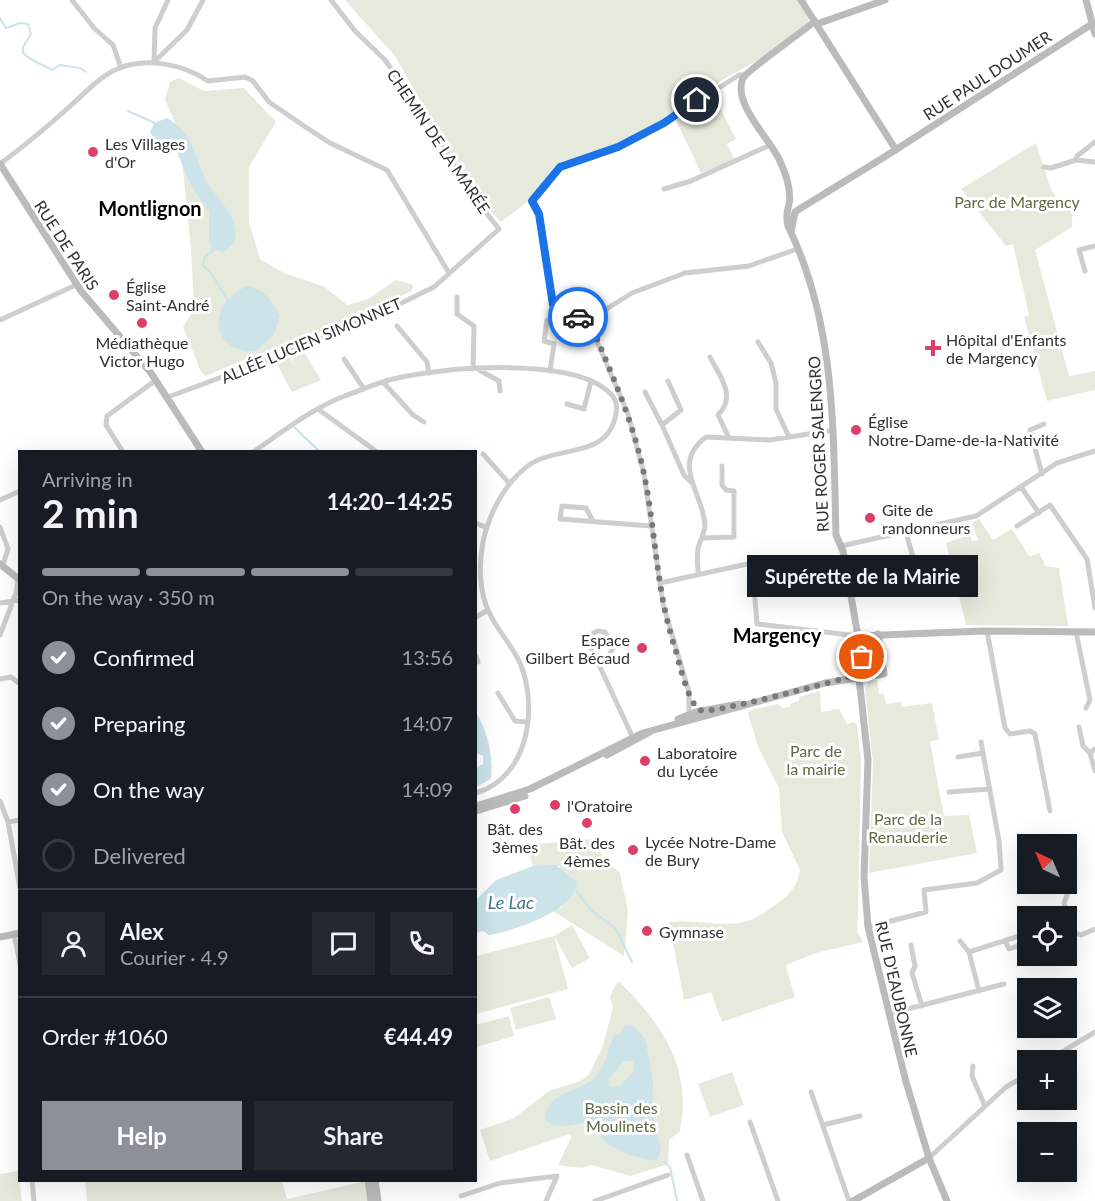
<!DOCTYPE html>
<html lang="en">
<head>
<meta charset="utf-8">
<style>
	body { margin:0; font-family:Lato,sans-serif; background:#242831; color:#f1f3f6; height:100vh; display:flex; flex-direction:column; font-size:22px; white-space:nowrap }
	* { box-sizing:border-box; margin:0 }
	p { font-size:20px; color:#9ea1a6 }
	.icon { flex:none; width:33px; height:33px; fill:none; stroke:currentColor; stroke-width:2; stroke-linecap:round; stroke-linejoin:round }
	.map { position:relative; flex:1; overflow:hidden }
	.panel { position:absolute; left:18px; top:450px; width:459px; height:732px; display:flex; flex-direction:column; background:#171b24; border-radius:0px; box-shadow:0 6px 24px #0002 }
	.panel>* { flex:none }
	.needle { width:39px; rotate:316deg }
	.buttons { position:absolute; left:1017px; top:834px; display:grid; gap:12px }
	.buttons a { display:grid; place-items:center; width:60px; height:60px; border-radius:0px; background:#171b24; box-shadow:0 6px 24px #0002; font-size:30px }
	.pin { position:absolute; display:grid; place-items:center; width:51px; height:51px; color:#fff; margin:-26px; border:3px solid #fff; border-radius:50%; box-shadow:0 2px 6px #0007 }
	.courier { position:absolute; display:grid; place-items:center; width:60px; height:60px; margin:-30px; border:4px solid #1a73e8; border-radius:50%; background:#fff; color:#222; box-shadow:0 2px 8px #0007 }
	.bubble { position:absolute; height:42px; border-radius:0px; background:#171b24; box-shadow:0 6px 24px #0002; font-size:20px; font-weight:700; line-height:42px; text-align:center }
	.head em { font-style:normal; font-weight:700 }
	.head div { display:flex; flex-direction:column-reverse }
	.head { display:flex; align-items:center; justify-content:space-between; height:102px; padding:0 24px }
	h1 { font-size:39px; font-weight:700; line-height:45px }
	.bar { display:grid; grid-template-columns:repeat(4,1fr); gap:9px 6px; align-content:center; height:72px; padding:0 24px }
	.bar i { height:8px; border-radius:4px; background:#363941 }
	.bar .selected { background:#8c9099 }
	.bar p { grid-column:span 4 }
	.line { display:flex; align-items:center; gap:15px; padding:0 24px; border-top:2px solid #363941 }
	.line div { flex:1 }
	.round { display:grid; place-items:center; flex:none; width:63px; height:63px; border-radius:0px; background:#242831 }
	ol { padding:0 24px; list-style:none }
	li { display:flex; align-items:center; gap:18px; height:66px }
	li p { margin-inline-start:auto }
	li .icon { padding:6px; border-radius:50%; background:#8c9099; color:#fff; stroke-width:4 }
	li:last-child { color:#9ea1a6 }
	li i { width:33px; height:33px; border:3px solid #363941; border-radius:50% }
	.action { display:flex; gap:12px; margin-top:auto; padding:12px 24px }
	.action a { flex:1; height:69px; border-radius:0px; background:#8c9099; color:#fff; font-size:24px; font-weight:700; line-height:69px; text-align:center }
	.action a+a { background:#242831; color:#f1f3f6 }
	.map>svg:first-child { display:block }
</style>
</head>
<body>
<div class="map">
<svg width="1095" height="1201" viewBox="0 0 1095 1201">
	<rect width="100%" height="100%" fill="#fff"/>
	<!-- green -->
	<path fill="#e6eadd" d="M345 0H798L808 16V22L784 46 722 80 663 122 596 154 554 166 531 199 501 222 471 190 395 56Z
		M179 78 204 91 244 88 276 122 249 167V222L260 259 284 273 325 287 347 305 368 299 396 280 413 285 412 291 308 338 246 359 206 376 201 372 183 327 194 309 191 248 179 131 165 100 170 82Z
		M713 94 736 139 727 144 735 160 701 173 676 120Z
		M1036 143 1051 190 1057 198 1073 197 1072 227 1035 250 1069 376 1095 371V390L1047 401 1024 317 1029 315 1013 244 1006 246 961 189Z
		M304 352 321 380 292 392 277 364 289 357 299 372 292 360Z
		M979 519 993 540 1012 529 1029 556 1039 553 1046 566 1059 568 1068 626 966 625 946 543 970 535 972 541 978 540 972 523Z
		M877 680 879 694H884L886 704 901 702 902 707 932 703 939 739 930 742 944 816 969 815 977 853 869 873 873 762 865 689 869 681Z
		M820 691 821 712 839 709 847 724 854 722 857 725 861 761 858 913 857 931 863 942 816 953 788 964 786 967 795 997 722 1022 711 992 684 1000 669 922C695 918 731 930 753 919 762 915 769 909 777 904 790 894 797 887 800 870L782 832 779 788 759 749 748 714 751 710 778 704 782 708 789 707 792 703 799 701V697Z
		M592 839 605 860 620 873 628 911 624 956 553 911 562 907 560 866H533L526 845Z
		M572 925 590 958 572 968 554 936 568 989 476 1014V956L554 936Z
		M620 982C663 1027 692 1066 680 1131L669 1140 668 1164 631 1176 591 1165 582 1168 558 1165 572 1136 570 1134 490 1161 480 1130 514 1118 549 1091 580 1081 589 1075 603 1046 613 1007 610 997 616 984Z
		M549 997 556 1019 516 1030 510 1008Z
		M509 1016 514 1036 476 1047V1025Z
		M732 1072 744 1105 710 1117 698 1084Z
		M18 1171 22 1201H0V1174Z
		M85 1181H282L287 1199 366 1181 371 1201H87Z"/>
	<!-- water -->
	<path fill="#cbe3e9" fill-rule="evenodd" d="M167 118C193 132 194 155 206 180 216 199 256 233 223 252L212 249 209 242V211L190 184 177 152 154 138 150 132 154 123Z
		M247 286C263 288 272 301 280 315L274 335 256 351C211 353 205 305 247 286Z
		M476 712C487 731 494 756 491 779L476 787V768L483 764V756L476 753Z
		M556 865 577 882C576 911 513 931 489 935L483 931 476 933V900L496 880 533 866Z
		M625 1025 634 1026 645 1039 649 1058 653 1082 652 1111 661 1149 657 1161 629 1155 608 1144 585 1122C573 1125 553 1131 545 1119 547 1091 576 1094 593 1079 605 1069 608 1050 613 1036L622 1033ZM624 1061H633L634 1072 619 1086 609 1087 608 1080Z"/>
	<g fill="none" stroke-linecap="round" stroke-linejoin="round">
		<!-- stream -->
		<path stroke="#cbe3e9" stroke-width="2" d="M0 18 6 28 20 23 28 24 31 34 23 47V53C32 62 42 64 52 70L60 65 80 68 86 72
			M128 111 155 123
			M216 248 205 257 203 265C215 275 219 288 228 300
			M294 427 320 452
			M576 890 591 910 616 929 632 962
			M664 1162 670 1167 677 1201"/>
		<!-- street -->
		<path stroke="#cecece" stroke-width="5" d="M72 0 94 28 113 45 121 68
			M154 62 187 30 203 0
			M154 62 155 28 168 0
			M1076 160 1095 162
			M0 164C24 146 46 128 68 108 83 95 98 78 115 70 144 56 183 64 208 81L245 77 253 81 269 102 304 126 330 143 387 170 449 273
			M1044 167 1051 168 1076 160 1077 156 1095 142
			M664 189 691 181 770 145
			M1085 271 1079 250 1095 246
			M457 297V314L474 326 473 369
			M578 297 628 414 644 474 663 604 689 692V716
			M0 320 76 285
			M547 320 544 341 554 344 550 371
			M589 320 567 314 553 305 539 214 532 201 560 167 596 156 664 123 739 75H745
			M589 320 632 293 685 273 749 266 797 249
			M397 326 427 362 429 373
			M758 342 771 363 776 383V409L789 437
			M710 357C720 377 737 396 718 415L729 438
			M344 359 364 389
			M479 370 499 381 500 391
			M668 381 681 410 662 425 684 475 691 482
			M383 382 413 415 424 422
			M645 392 662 425
			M168 397 287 353 387 310 434 287 499 229 469 191 432 127 385 60 355 31 331 0
			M567 404 584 409 591 381
			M318 409 377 452
			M123 452 106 425 107 416 156 380
			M253 452C282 432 310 410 342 397 359 391 376 383 393 379 441 367 573 356 610 393 616 399 618 405 616 413 610 458 559 446 532 463 506 480 489 513 483 542 479 563 479 585 486 605 493 626 511 643 520 663 539 708 528 778 476 793
			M483 454 510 484
			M1042 474 1030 430 1044 424
			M1021 487 1039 513
			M0 500 20 491
			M593 521 586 508 562 506 560 519 651 526
			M476 523 487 528
			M1017 526 1050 505 1087 559 1095 608
			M0 527 8 549 3 565
			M906 532 915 565 910 573
			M702 538 734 537V491L726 490 722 485V466
			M841 546 976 516 1057 463 1095 451
			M698 573C698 564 696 554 699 545 701 539 704 533 705 527 705 494 669 465 706 437L770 440 834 430
			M660 583 752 563 757 624 858 636
			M0 603 20 600
			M476 617 488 610
			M987 631 1005 728 1010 734 1030 731 1035 734 1050 811
			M1076 632 1090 700 1086 708
			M0 635 16 593 18 579
			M476 656 478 662
			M598 662 608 657 614 646 605 632 598 631 586 637 634 740
			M0 679 11 677 20 684
			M498 693 515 721 527 722
			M1079 727 1083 746 1090 753
			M981 742 983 753
			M1095 749 1090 753 1095 771
			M949 792 990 789
			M0 801 8 822 20 888
			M8 822 20 820
			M1069 890 1064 903 1075 933 1081 935 1095 929
			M868 927 926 912 924 890 977 883 1001 870 999 841 983 753 958 757
			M14 934 20 964
			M960 941 969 952
			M911 945 915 966 912 973 922 1006
			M979 991 969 952 1019 936 1021 945 1009 949 1005 941
			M888 1014 1004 984
			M1049 1060 1095 1032
			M973 1066 972 1076 985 1106
			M811 1092 849 1201
			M750 1122 778 1201
			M823 1125 860 1116
			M687 1155 703 1201
			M929 1158 1006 1087 1028 1074
			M32 1180 34 1201
			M461 1196 500 1183 557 1176 546 1201
			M595 1201 668 1175"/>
		<!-- secondary -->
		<path stroke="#bbb" stroke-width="7" d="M801 0 896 150
			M1086 0 1095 34
			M815 21C804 31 746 71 743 78 732 103 769 138 779 159 785 171 792 191 789 204 787 212 786 217 788 226 836 325 833 428 836 535L843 551 858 636
			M817 24 885 0
			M0 164 81 291 151 373 202 452
			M791 232 795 212 801 208 886 156 1092 24
			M0 564 20 580
			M859 678 868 760 864 877 868 927 906 1082 929 1158 947 1201
			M859 678 865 666 858 636 982 631 1095 632
			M678 719 696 712 739 704
			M607 755 650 732
			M476 806 530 789 643 733 825 683 884 674 878 634
			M476 811 525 796
			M0 937 20 933
			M368 1180 371 1201
			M375 1180 378 1201
			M853 1201 929 1158"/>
	</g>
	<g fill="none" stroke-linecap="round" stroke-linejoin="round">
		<!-- done -->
		<path stroke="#797979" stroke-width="6" stroke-dasharray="0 10.8" d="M578 317 589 320C610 370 633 420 644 474 656 532 656 591 675 648 679 661 688 704 700 710 710 715 827 683 846 678L859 670 862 657"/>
		<!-- route -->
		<path stroke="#1a73e8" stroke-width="8" d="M578 317 553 305 539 214 532 201 560 167 618 147 664 123 697 100"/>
	</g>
	<!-- markers -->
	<g fill="#dc3f68" stroke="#fff" stroke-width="2">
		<circle cx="93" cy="152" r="6"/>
		<circle cx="114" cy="295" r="6"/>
		<circle cx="142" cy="323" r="6"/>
		<path d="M930 339h6v6h6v6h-6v6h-6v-6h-6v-6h6z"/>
		<circle cx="856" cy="430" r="6"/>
		<circle cx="870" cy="518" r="6"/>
		<circle cx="642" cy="648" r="6"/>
		<circle cx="645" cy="761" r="6"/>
		<circle cx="555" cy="805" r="6"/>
		<circle cx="515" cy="809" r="6"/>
		<circle cx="587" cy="823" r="6"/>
		<circle cx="633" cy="850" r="6"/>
		<circle cx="647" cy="931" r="6"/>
	</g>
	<g text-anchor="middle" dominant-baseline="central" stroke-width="6" stroke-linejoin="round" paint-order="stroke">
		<!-- street labels -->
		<g font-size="16" fill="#313131" stroke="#fff">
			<text transform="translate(987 75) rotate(-33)">RUE PAUL DOUMER</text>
			<text transform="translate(439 141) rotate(56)">CHEMIN DE LA MARÉE</text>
			<text transform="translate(67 245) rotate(57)">RUE DE PARIS</text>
			<text transform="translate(311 340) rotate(-23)">ALLÉE LUCIEN SIMONNET</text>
			<text transform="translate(818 444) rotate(-93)">RUE ROGER SALENGRO</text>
			<text transform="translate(897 989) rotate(77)">RUE D'EAUBONNE</text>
		</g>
		<!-- poi labels -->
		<g font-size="16" fill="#313131" stroke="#fff" text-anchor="start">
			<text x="105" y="143">Les Villages<tspan x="105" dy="18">d'Or</tspan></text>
			<text x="126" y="286">Église<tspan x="126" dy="18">Saint-André</tspan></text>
			<text x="946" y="339">Hôpital d'Enfants<tspan x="946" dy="18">de Margency</tspan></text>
			<text x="142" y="342" text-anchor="middle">Médiathèque<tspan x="142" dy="18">Victor Hugo</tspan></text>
			<text x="868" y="421">Église<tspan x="868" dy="18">Notre-Dame-de-la-Nativité</tspan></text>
			<text x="882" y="509">Gite de<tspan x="882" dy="18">randonneurs</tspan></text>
			<text x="630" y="639" text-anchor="end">Espace<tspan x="630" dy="18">Gilbert Bécaud</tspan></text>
			<text x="657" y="752">Laboratoire<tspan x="657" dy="18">du Lycée</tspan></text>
			<text x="567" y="805">l'Oratoire</text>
			<text x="515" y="828" text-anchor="middle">Bât. des<tspan x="515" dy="18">3èmes</tspan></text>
			<text x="645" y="841">Lycée Notre-Dame<tspan x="645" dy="18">de Bury</tspan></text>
			<text x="587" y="842" text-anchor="middle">Bât. des<tspan x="587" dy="18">4èmes</tspan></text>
			<text x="659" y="931">Gymnase</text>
		</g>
		<!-- park labels -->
		<g font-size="16" fill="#5c6b40" stroke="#fff">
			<text x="1017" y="201">Parc de Margency</text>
			<text x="816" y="750">Parc de<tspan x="816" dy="18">la mairie</tspan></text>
			<text x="908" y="818">Parc de la<tspan x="908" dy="18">Renauderie</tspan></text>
			<text x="621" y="1107">Bassin des<tspan x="621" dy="18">Moulinets</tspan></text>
		</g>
		<!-- water labels -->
		<g font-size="18" font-style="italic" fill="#407a89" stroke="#fff">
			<text x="511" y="902">Le Lac</text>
		</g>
		<!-- quarter labels -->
		<g font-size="20" font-weight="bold" fill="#000" stroke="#fff">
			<text x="150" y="208">Montlignon</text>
			<text x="777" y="635">Margency</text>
		</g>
	</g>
</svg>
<div class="buttons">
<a><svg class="needle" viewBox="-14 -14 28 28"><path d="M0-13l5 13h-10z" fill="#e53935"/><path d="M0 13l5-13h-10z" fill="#9ea1a6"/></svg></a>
<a><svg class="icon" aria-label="locate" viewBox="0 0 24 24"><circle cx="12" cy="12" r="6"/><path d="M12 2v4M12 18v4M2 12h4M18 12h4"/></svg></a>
<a><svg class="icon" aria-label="layers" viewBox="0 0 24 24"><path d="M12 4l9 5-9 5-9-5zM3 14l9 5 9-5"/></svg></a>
<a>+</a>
<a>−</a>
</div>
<div class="pin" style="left:862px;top:657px;background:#ea580c"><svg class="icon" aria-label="bag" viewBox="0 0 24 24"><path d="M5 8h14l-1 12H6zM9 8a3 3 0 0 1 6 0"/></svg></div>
<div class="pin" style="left:697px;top:100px;background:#1f2937"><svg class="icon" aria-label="home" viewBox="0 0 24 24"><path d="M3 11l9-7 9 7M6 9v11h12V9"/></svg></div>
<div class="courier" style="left:578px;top:317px"><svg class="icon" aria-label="car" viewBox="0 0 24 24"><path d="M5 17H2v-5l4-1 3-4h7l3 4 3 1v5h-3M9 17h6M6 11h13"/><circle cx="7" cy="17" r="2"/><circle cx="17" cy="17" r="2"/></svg></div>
<div class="bubble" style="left:747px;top:555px;width:231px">Supérette de la Mairie</div>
<section class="panel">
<div class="head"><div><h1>2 min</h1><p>Arriving in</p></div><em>14:20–14:25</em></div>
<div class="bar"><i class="selected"></i><i class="selected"></i><i class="selected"></i><i></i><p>On the way · 350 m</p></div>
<ol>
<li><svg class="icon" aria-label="check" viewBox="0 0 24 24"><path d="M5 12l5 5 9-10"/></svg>Confirmed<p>13:56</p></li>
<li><svg class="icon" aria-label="check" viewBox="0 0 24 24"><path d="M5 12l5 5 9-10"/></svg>Preparing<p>14:07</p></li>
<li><svg class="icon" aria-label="check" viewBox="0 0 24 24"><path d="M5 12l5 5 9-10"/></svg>On the way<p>14:09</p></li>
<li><i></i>Delivered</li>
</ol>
<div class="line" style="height:108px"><a class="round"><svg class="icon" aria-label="person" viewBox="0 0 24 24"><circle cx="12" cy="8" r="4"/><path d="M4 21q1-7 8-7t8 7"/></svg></a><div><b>Alex</b><p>Courier · 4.9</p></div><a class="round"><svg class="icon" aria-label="chat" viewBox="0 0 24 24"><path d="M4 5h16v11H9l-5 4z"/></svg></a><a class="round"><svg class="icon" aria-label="phone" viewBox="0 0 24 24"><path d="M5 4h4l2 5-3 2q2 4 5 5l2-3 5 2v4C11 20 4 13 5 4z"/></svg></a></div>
<div class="line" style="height:78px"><div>Order #1060</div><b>€44.49</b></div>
<div class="action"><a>Help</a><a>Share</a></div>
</section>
</div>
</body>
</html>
